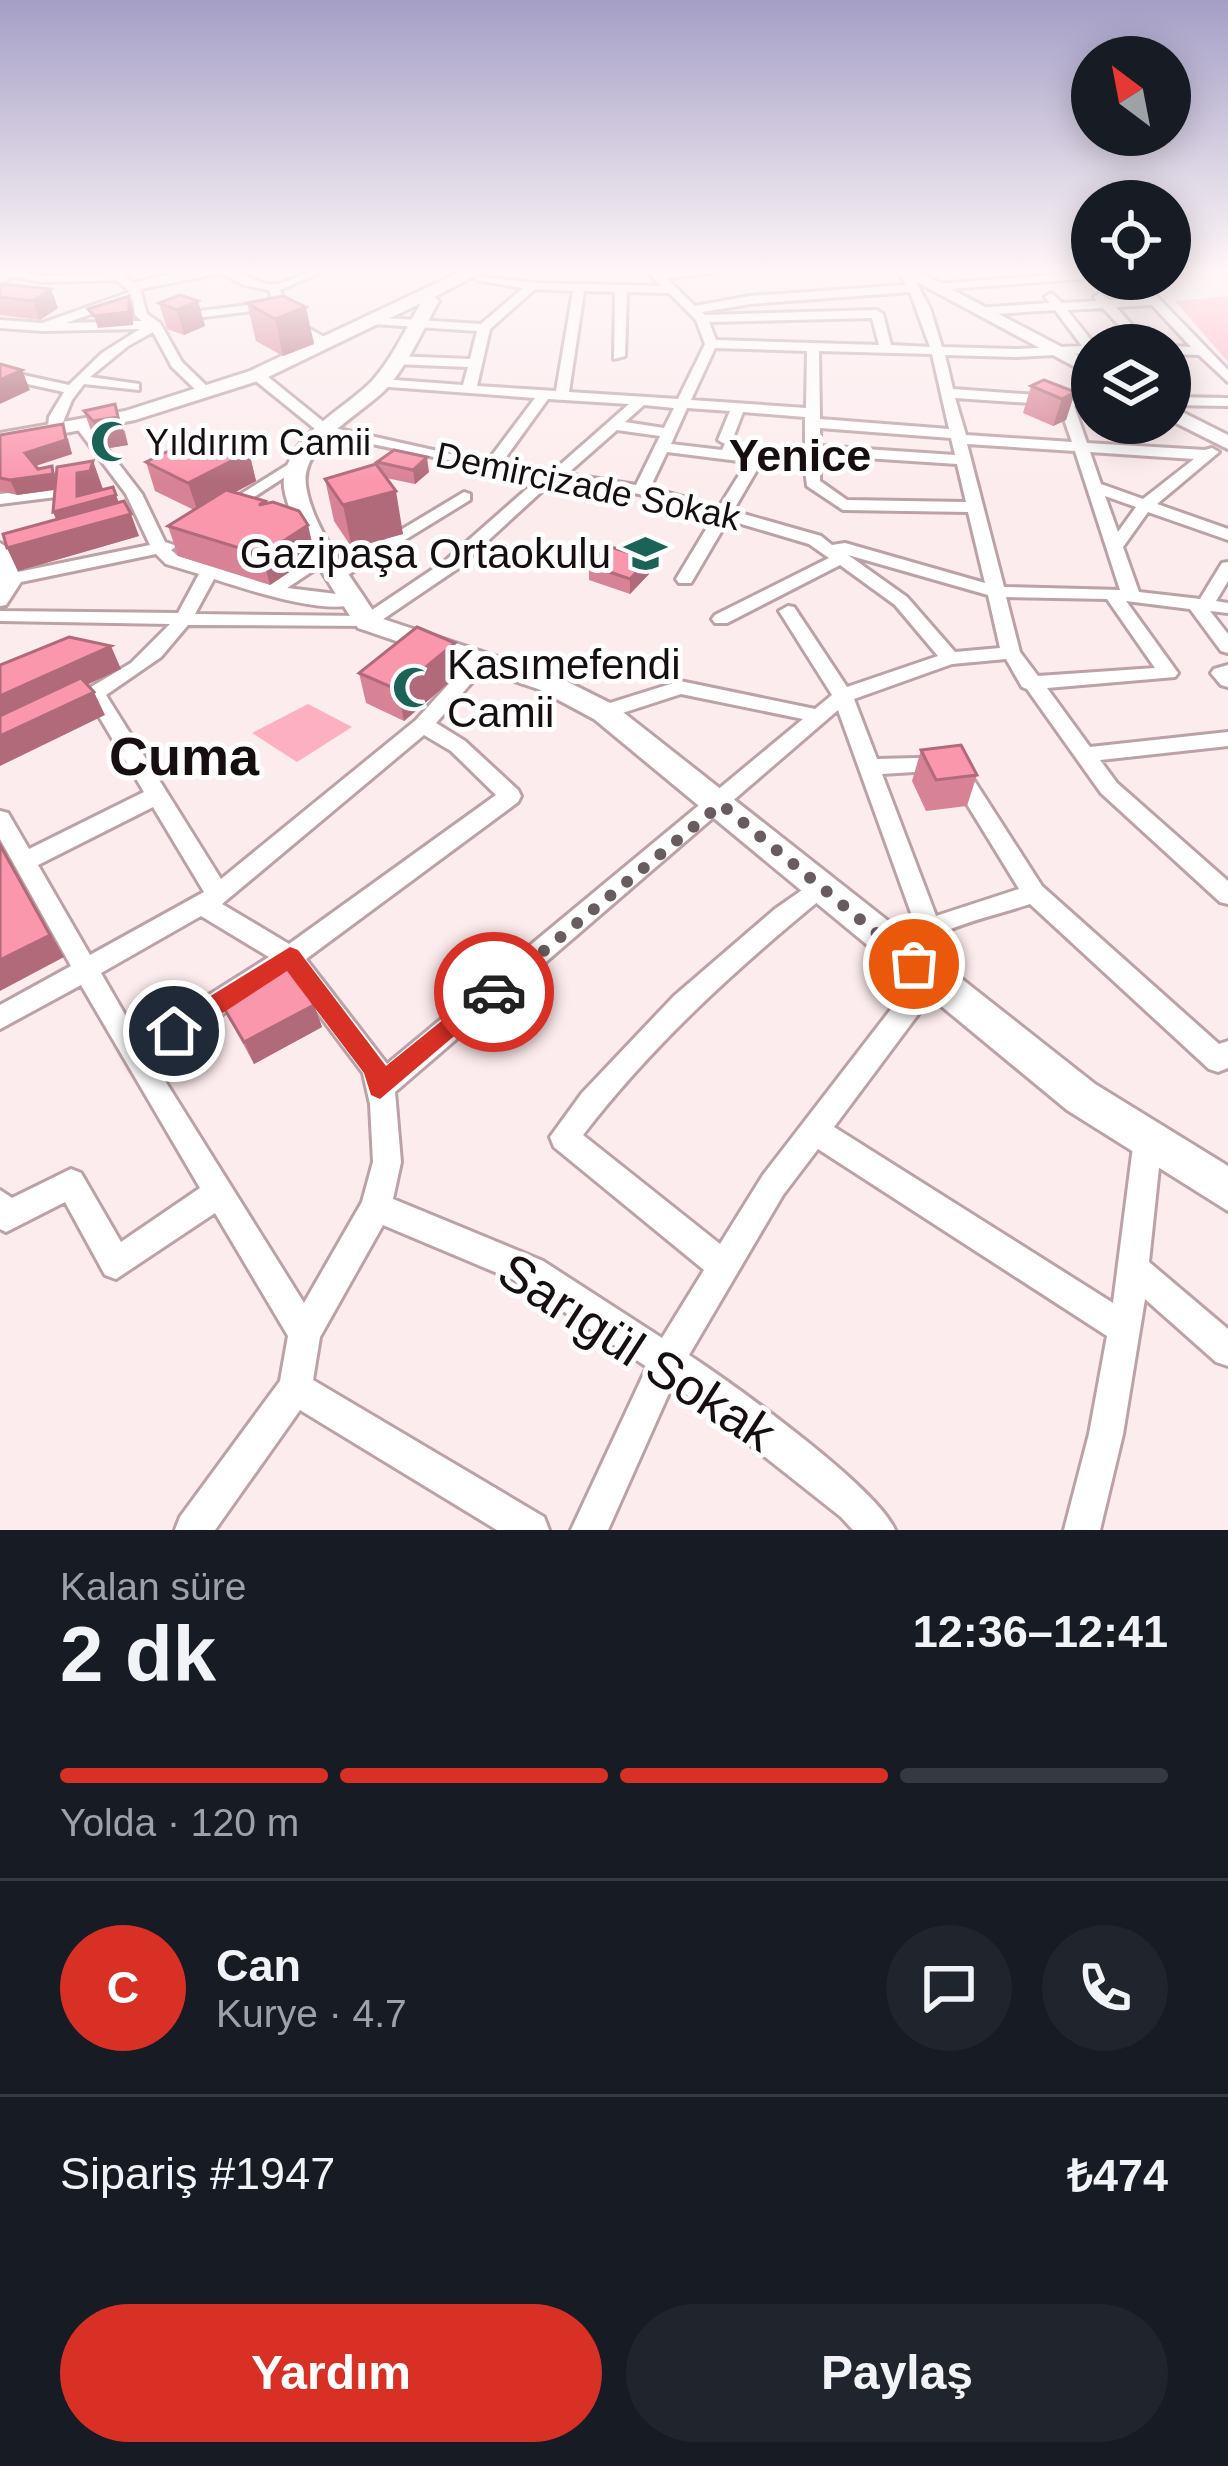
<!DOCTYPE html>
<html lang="tr">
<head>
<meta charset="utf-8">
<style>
	body { margin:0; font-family:Helvetica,sans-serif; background:#20242c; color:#f1f3f6; height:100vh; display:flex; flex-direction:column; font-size:45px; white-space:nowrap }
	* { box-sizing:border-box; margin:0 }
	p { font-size:39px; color:#9ea1a6 }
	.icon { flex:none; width:66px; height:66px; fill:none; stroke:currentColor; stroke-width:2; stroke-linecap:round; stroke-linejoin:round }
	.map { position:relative; height:1530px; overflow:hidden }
	.panel { display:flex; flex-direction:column; background:#171b24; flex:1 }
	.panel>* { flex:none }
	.needle { width:78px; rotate:328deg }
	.tools { position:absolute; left:1071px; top:36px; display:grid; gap:24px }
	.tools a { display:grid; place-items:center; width:120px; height:120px; border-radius:50%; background:#171b24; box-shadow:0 6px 30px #0003; font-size:60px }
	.pin { position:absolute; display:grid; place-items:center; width:102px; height:102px; color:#fff; margin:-51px; border:6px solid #fff; border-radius:50%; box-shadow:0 3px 12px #0007 }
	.courier { position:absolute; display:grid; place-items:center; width:120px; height:120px; margin:-60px; border:9px solid #d93025; border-radius:50%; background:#fff; color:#222; box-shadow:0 3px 15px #0007 }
	.headline em { font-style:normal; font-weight:600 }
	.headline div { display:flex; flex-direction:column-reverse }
	.headline { display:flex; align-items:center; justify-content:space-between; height:204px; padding:0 60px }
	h1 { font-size:78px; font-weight:600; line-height:90px }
	.bar { display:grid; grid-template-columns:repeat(4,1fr); gap:18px 12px; align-content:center; height:144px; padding:0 60px }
	.bar i { height:15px; border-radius:9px; background:#363941 }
	.bar .selected { background:#d93025 }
	.bar p { grid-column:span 4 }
	.line { display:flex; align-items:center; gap:30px; padding:0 60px; border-top:3px solid #363941 }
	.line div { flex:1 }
	.round { display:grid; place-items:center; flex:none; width:126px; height:126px; border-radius:63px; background:#20242c }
	.action { display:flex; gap:24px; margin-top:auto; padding:24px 60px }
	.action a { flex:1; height:138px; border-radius:72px; background:#d93025; color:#fff; font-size:48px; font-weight:600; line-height:138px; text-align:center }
	.action a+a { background:#20242c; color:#f1f3f6 }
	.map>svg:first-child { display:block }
</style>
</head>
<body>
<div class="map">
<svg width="1228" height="1530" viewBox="0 0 1228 1530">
	<rect width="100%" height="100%" fill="#fdecee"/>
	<!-- green -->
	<path fill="#fdb0bf" d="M1228 296V362L1175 301Z
		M308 704 352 727 297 762 252 733Z"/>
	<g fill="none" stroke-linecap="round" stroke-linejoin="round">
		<defs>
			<path id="street" d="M105 268H116L133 283C162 277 198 264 227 268 239 269 258 287 277 284 296 280 310 268 330 268L280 290 292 319 335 343 325 346 283 324 276 308 172 321V315L176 314 273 302 269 290 244 285 221 273 140 289 147 314 160 323 182 362 213 392 201 395 172 367 153 332 128 346 90 377 139 384V390L84 384 72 400 57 437H47L49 417 64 392 0 378V370L69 385 102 353 140 329 43 331 0 328V320L42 323 130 292 117 280 41 282 4 274 10 271 41 276 110 274ZM133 299 135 315 142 321 66 323Z
				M644 268H655L660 272 730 268 725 271 666 278 695 306 750 296 906 285 898 270 908 268 930 308 942 347 1016 349 1082 346 1055 310 980 315 974 311 976 308 1050 303 1045 297 1051 293 1062 303 1097 301 1094 297 1100 293 1109 300 1146 298 1128 279H1140L1228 370V382L1199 355 1170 354V346L1191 347 1152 305 1116 307 1150 345H1137L1103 308 1067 310 1095 345 1092 353 1016 357 945 355 953 389 1092 399V407L1074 406 1087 443 1205 450 1212 448 1219 452 1157 504 1228 529V540L1148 512 1123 547 1139 592 1200 599 1222 563 1228 562V581L1216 601 1228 603V613L1210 611 1228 634V653L1221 651 1190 609 1126 601 1178 673 1175 677 1047 688 1090 747 1228 732V746L1100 760 1117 783 1228 881V904L1220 902 1101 793 1027 689 1022 687 1006 659 952 664 854 699 877 759 959 757 1042 886 1219 1044 1228 1041V1068L1218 1072 1209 1069 1030 904C1000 914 966 921 937 935 920 944 907 963 886 957L883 950 886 943 915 924 838 710 395 1092 401 1162 393 1199 543 1261 662 1338 704 1270 554 1147 550 1137 582 1093 674 996 775 909 818 879 826 881 830 888 826 895C738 967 653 1044 583 1135L720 1244 763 1175 922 969 931 966 940 969 944 977 940 985 834 1127 1113 1303 1134 1139 1138 1129 1148 1125 1158 1129 1162 1139 1149 1262 1228 1329V1366L1216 1362 1145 1299 1123 1434 1100 1530H1064L1089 1434 1107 1336 818 1149 783 1195 689 1355C733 1384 877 1487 895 1530H853L841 1517 673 1384 608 1530H571L647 1367 521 1283 383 1225 320 1337 313 1380 544 1517 549 1530H497L300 1410 215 1530H175L180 1517 280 1381 288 1336 215 1213 116 1279 105 1275 65 1202 6 1232 0 1229V1190L12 1198 71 1169 81 1173 121 1242 200 1188 81 985 0 1029V1005L71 966 0 839V811L8 813 29 849 144 792 91 703 71 712 61 705 131 663 170 624 0 621V611L178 613 199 574 166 564 156 554 21 582 6 605 0 606V543L8 548 18 572 150 545 126 494 76 427 83 423 88 424 142 494 165 542 177 546 171 550 178 556 269 584 328 548 334 549V557L287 588 353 596 362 601C335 619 245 589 214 579L195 614 363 616 445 561 538 479 320 433 252 378V372H262L330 427 487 462 535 398 376 386V380L381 379 463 385 468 367 394 364 388 360 394 356 470 359 477 331 373 324 367 320 369 317 481 324 523 288 476 280V276L535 283 661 286ZM535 289 573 291 556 391 477 386 490 329ZM584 291 615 292 614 359 625 356 627 292 669 293 696 320 705 344 678 399 569 392ZM910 292 930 347 891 345 883 314 877 310 705 315 702 312 750 304ZM872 318 879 345 716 340 709 322ZM715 348 807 351 806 408 691 400ZM819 351 932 354 949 429 820 419ZM955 398 1059 405 1072 442 966 435ZM548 399 629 404 553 471 501 464ZM644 405 674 408 664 428 625 422ZM687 408 730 411 718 440 725 444 722 450 671 444ZM743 412 805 417V459L736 451 740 442 733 438ZM820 428 951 438 955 455 820 446ZM617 430 660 436 636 485 567 474ZM967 444 1075 451 1120 590 1004 587ZM667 452 747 462 719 507 650 488ZM1090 452 1194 459 1143 499 1101 484ZM820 455 957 464 966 502 847 500 820 481ZM761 463 805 469 807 486 843 510 968 512 985 583 845 543 832 545 821 536 733 511ZM553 481 639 494 714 516 676 579 679 583H691L728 520 809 544 829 558 715 615 712 619 715 623H727L840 565 895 605 938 656 847 687 794 607 788 606 779 611 832 695 815 709 680 681 597 707 594 712 604 719 681 694 803 719 387 1064 306 959 518 802 521 796 518 790 465 741 436 723 488 664 490 660 488 656H474L416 720 221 879 106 695 161 657 188 625 373 626 457 569ZM1105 496 1136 507 1118 532ZM848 555 988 595 1000 648 955 652 907 597ZM1006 597 1107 599 1155 668 1038 676 1020 652ZM424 735 451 751 496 795 289 944 222 904ZM946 770 1019 889 936 916 882 774ZM153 807 204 892 90 955 38 865ZM201 916 269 957 139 1039 101 973ZM287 972 363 1073 370 1104 373 1162 362 1202 304 1303 152 1060Z
				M1092 272V278L935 290 929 287 935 284Z
				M1170 397 1228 398V406L1170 405Z
				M300 457 305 458V464L231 512 225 514 217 509Z
				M83 485 88 487V493L0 504V494Z
				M464 492 470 494V500L346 576 340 577 331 572Z
				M1228 665V687L1221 685 1211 673 1214 669Z"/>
			<path id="secondary" d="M11 268H32L0 283V272Z
				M469 268H489L434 297 439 301C423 329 408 365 386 389 362 414 300 444 306 486 313 531 353 578 377 617L558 677 614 705 1095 1084 1228 1166V1211L1067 1110 594 719 538 689 358 628C338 597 279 511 284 478 291 434 343 410 371 382 391 361 406 328 421 303L264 379 135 420 0 445V433L125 411 250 371Z
				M891 268H911L1092 363V376Z
				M1170 406 1228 435V449L1170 420Z"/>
		</defs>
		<!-- street casing -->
		<use href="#street" stroke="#bca2a7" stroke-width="6"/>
		<!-- secondary casing -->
		<use href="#secondary" stroke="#bca2a7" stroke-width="6"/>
		<!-- street -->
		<use href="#street" fill="#fff" fill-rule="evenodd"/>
		<!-- secondary -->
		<use href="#secondary" fill="#fff" fill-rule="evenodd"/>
	</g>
	<!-- wall -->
	<path fill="#d88295" d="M0 284 58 308 40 320 0 315Z
		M283 296 314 344 283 356 256 341 247 303Z
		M198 301 205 326 184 335 167 329 159 303Z
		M1031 386 1075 392 1066 420 1053 426 1023 413Z
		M84 411 125 431 128 445 103 449 94 439Z
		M0 435 68 438 72 454 36 466 38 469 52 466 56 477 93 461 103 489 119 503 139 536 18 571 7 548 56 520 55 490 17 495 0 491Z
		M249 452 256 481 234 493 265 501 315 555 270 585 178 556 168 526 194 510 155 491 146 462Z
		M377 462 429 472 415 484 386 478 403 534 352 548 334 521 325 479 378 468Z
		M589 565 649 574 630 594 589 580Z
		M455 643 459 674 404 721 366 703 359 673Z
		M921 750 977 775 967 806 926 811 912 781Z
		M221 1003 314 1005 322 1027 254 1064Z"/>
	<!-- shaded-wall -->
	<path fill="#b06a79" d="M51 289 58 308 40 320 33 301Z
		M129 296 133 309V325L98 328 94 316Z
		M198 301 205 326 184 335 177 310Z
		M306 307 314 344 283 356 275 319Z
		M22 370 30 390 0 404V380Z
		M1075 392 1066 420 1053 426 1062 399Z
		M115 404 128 445 103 449 93 421Z
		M63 424 72 454 31 467 25 453Z
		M249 452 256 481 198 512 188 483Z
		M427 457 429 472 415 484 413 470Z
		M93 461 103 490 116 495 124 516 131 514 139 536 18 571 7 548 62 533 53 512 77 496V473Z
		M52 466 59 489 17 495 10 480Z
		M396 491 403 534 352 548 343 505Z
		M308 525 315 555 270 585 262 555Z
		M649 559V574L630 594V579Z
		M455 643 459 674 404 721 398 690Z
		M111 646 121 669 0 725V696Z
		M94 692 105 715 0 766V736Z
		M0 844 64 957 0 991Z
		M314 1005 322 1027 254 1064 244 1042Z"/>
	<!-- building -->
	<path fill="#fb97ad" stroke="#b06a79" stroke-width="3" d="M0 284 51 289 33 301 0 297Z
		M180 295 198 301 177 310 159 303Z
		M129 296V312L94 316 88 309Z
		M283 296 306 307 275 319 247 303Z
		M0 364 22 370 0 380Z
		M1044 380 1075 392 1062 399 1031 386Z
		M115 404 118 417 93 421 84 411Z
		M63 424 66 440 25 453 38 469 52 466 53 474 10 480 0 478V435Z
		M206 433 249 452 188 483 146 462Z
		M394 450 427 457 413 470 377 462Z
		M93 461 90 471 77 473V496L113 487 116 495 53 512 57 467Z
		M376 464 396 491 343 505 325 479Z
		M226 490 265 501 259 505 273 502 299 511 308 525 262 555 168 526Z
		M124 501 131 514 7 548 3 534Z
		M608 546 649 559 630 579 589 565Z
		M417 627 455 643 398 690 359 673Z
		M69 637 111 646 0 696V665Z
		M81 678 94 692 0 736V716Z
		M961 745 977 775 936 780 921 750Z
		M0 845 50 935 0 960Z
		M289 960 314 1005 244 1042 221 1003Z"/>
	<!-- sky -->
	<linearGradient id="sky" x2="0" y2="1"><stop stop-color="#a49ec6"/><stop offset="0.56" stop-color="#fef6f7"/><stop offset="1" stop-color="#fef6f7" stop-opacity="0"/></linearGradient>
	<rect width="1228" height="482" fill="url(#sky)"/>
	<!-- route -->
	<path fill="#d93025" d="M290 947 298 950 386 1066 486 985H502L506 992 380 1099 371 1095 364 1073 287 971 183 1039H165V1024Z"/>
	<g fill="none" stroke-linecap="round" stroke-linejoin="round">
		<!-- done -->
		<path stroke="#685c5e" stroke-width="12" stroke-dasharray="0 21.6" d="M494 992 721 804 914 964"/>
	</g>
	<!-- icons -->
	<defs>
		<symbol id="mosque-bare" viewBox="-9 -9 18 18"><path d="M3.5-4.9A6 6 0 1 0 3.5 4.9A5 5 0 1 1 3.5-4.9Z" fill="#1b6357" stroke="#fefefe" stroke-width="2.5" paint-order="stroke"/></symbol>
		<symbol id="school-bare" viewBox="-9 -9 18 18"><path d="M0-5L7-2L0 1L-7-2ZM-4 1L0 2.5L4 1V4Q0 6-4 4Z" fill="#1b6357" stroke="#fefefe" stroke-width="2.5" paint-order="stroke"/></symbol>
	</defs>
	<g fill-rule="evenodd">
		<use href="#mosque-bare" x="82" y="412" width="59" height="59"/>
		<use href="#school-bare" x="616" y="524" width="59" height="59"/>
		<use href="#mosque-bare" x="384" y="658" width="59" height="59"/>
	</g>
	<g text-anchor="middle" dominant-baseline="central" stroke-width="10" stroke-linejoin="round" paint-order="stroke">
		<!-- far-poi labels -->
		<g font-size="36" fill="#170e10" stroke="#fefefe" text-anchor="start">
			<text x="145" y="442">Yıldırım Camii</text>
		</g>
		<!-- far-street labels -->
		<g font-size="36" fill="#170e10" stroke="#fefefe">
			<text transform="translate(588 486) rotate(12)">Demircizade Sokak</text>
		</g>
		<!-- poi labels -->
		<g font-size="42" fill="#170e10" stroke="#fefefe" text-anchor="end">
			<text x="611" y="553">Gazipaşa Ortaokulu</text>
			<text x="447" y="664" text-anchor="start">Kasımefendi<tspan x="447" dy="48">Camii</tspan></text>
		</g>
		<!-- far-district labels -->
		<g font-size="45" font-weight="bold" fill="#170e10" stroke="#fefefe">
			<text x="800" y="455">Yenice</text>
		</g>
		<!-- near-street labels -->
		<g font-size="51" fill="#170e10" stroke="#fefefe">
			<text transform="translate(637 1352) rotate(33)">Sarıgül Sokak</text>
		</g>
		<!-- district labels -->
		<g font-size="54" font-weight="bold" fill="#170e10" stroke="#fefefe">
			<text x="184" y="756">Cuma</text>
		</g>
	</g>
</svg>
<div class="tools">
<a><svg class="needle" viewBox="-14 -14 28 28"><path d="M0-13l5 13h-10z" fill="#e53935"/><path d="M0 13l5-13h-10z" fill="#9ea1a6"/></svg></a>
<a><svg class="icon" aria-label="locate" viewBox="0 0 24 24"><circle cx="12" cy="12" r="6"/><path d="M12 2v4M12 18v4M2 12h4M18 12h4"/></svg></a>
<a><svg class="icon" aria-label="layers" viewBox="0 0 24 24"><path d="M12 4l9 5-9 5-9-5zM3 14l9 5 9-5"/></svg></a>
</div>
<div class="pin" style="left:914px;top:964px;background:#ea580c"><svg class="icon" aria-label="bag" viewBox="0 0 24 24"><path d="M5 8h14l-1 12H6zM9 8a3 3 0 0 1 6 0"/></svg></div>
<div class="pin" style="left:174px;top:1031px;background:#1f2937"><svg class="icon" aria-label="home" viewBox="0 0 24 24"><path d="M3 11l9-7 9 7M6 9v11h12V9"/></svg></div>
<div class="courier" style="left:494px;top:992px"><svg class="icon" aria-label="car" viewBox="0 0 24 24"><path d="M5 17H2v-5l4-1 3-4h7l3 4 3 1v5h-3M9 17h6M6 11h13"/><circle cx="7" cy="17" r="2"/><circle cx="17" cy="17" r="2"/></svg></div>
</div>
<section class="panel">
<div class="headline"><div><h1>2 dk</h1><p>Kalan süre</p></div><em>12:36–12:41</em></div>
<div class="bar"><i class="selected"></i><i class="selected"></i><i class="selected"></i><i></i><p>Yolda · 120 m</p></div>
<div class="line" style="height:216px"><b class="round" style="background:#d93025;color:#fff">C</b><div><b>Can</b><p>Kurye · 4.7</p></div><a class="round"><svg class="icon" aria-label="chat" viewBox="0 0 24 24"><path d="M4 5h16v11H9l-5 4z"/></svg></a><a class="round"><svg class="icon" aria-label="phone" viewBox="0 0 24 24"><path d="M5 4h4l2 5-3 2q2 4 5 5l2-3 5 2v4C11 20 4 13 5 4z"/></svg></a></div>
<div class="line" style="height:156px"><div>Sipariş #1947</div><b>₺474</b></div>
<div class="action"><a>Yardım</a><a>Paylaş</a></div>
</section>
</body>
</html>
